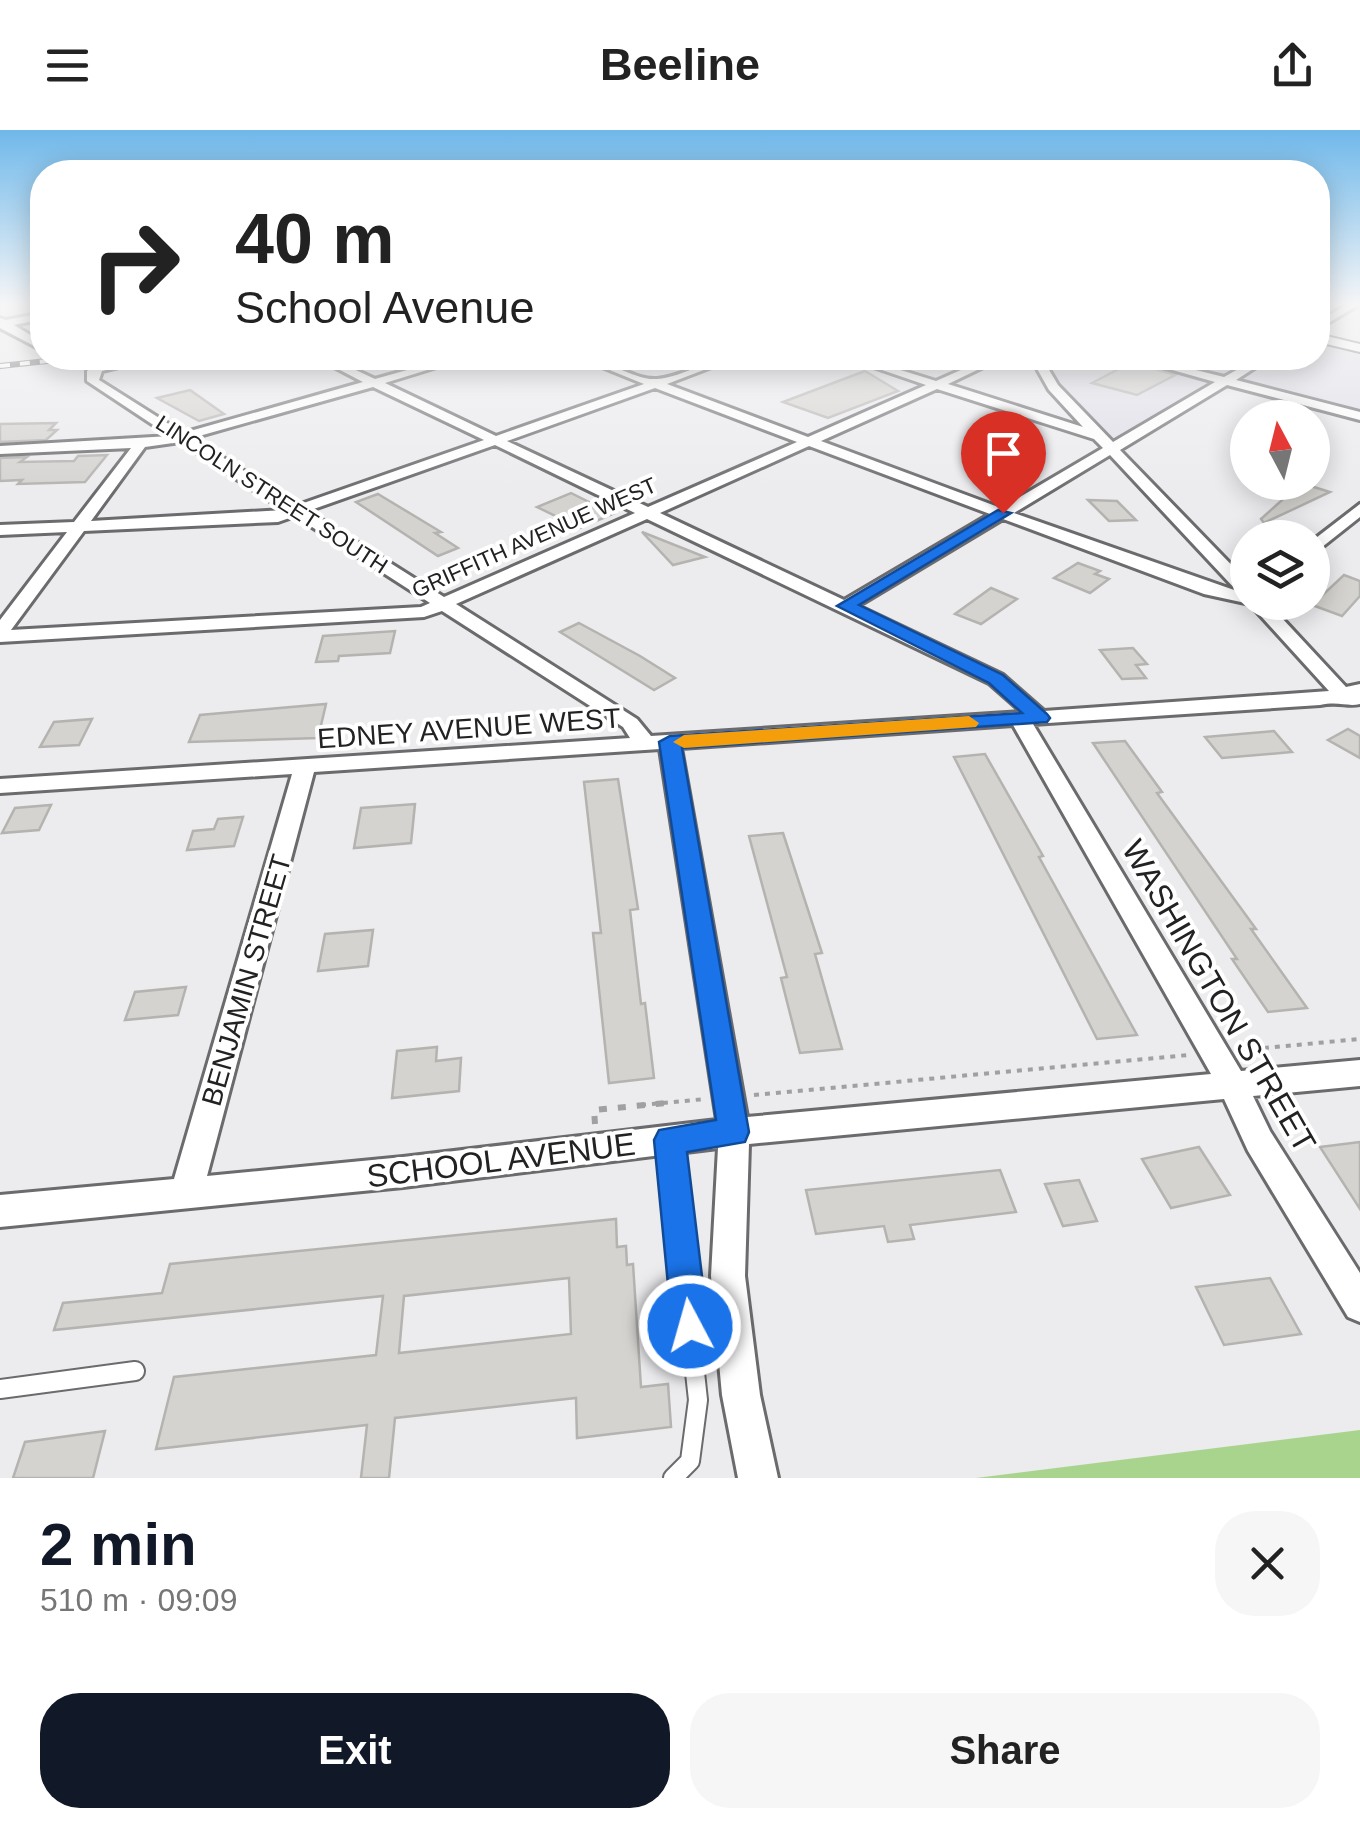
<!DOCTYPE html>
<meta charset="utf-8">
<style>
:root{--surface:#fff;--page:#f6f6f6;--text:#222;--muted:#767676;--accent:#111827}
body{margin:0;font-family:Helvetica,sans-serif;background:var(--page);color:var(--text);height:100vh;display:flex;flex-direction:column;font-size:38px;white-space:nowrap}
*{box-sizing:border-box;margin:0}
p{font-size:32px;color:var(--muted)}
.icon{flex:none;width:55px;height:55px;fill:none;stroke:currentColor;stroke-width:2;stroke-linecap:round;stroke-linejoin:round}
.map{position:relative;height:1348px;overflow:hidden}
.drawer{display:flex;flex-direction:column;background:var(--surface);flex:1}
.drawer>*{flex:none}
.top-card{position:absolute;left:30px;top:30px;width:1300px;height:210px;border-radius:40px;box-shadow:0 5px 25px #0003;background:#fff;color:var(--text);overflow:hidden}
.needle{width:65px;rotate:353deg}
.tools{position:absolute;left:1230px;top:270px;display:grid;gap:20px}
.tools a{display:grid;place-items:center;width:100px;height:100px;border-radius:50%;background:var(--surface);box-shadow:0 5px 25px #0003;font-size:50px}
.pin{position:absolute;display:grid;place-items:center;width:85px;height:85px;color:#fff;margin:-102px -42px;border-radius:50% 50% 50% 0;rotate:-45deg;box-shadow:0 0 10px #0007}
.pin .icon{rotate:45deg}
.me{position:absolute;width:110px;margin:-55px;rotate:354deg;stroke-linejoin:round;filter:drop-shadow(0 0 8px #0008)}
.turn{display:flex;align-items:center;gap:35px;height:210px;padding:0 40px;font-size:45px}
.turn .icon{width:130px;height:130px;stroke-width:2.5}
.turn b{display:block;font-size:70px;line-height:85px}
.round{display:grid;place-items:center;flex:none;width:105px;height:105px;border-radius:40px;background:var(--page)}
.summary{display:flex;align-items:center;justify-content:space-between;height:170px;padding:0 40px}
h1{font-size:60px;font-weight:700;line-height:75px;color:var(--accent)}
.action{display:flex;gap:20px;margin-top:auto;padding:20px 40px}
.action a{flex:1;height:115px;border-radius:40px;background:var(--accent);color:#fff;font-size:40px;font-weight:700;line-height:115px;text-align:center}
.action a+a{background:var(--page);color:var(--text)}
header{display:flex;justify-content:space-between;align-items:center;height:130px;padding:0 40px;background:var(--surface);font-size:45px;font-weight:700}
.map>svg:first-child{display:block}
.built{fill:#e0dee8}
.green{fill:#a9d48d}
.building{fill:#d5d3d0;stroke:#b5b3b0;stroke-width:2.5;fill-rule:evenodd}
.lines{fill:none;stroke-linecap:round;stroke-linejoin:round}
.service-casing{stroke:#6b6a6d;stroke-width:22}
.minor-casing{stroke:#6b6a6d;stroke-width:6}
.tertiary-casing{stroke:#6b6a6d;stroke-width:4}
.path-far1{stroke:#a09fa2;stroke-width:4;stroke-dasharray:5 6;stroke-linecap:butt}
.path{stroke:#a09fa2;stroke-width:6;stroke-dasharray:8 11;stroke-linecap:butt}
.service{stroke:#fff;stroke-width:18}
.minor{fill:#fff;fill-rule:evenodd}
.tertiary{fill:#fff;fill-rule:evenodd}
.rail-casing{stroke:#666568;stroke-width:6}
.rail{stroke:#fff;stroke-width:4;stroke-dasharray:10;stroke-linecap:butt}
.route{fill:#1a73e8;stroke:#114b97;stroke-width:2.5}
.slow{fill:#f59e0b}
.labels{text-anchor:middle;stroke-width:8;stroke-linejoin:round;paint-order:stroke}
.far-street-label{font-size:22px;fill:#222123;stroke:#fff}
.street-label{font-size:28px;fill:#222123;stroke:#fff}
.near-street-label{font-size:32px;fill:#222123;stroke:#fff}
</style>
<header><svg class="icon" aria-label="menu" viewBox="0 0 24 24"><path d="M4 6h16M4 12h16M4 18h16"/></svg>Beeline<svg class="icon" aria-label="share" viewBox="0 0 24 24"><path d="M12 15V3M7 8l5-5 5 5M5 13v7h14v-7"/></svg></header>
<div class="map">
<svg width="1360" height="1348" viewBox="0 0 1360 1348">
<rect width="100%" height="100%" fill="#ecebee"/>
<g class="built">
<polygon points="1318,210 1360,220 1360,283 1235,251 1274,228 1318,228"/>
<polygon points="1043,228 1127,228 1216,251 1111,312 1059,257"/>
<polygon points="1144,228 1229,228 1248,232 1222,248"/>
</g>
<polygon class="green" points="1360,1300 1360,1348 976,1348"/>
<g class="building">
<polygon points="1132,232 1175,245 1137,265 1092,253"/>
<polygon points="865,241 898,261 828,288 783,272"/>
<polygon points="190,260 224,284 199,291 157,268"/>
<polygon points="56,293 49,300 57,300 46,310 0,312 0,294"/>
<polygon points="107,325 85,352 18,354 22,350 0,351 0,328 27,327 20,332 74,331 78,326"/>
<polygon points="1301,353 1330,362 1264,393 1261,389"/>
<polygon points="571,363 613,384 580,398 537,377"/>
<polygon points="378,364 441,402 435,403 458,418 438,426 356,372"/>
<polygon points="1088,370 1117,371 1136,390 1109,391"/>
<polygon points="642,402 705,427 673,435"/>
<polygon points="1078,433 1100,441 1095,444 1109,449 1090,463 1054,448"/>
<polygon points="1344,445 1360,451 1360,466 1342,486 1312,475"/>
<polygon points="991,458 1017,469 981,494 955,484"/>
<polygon points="579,493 640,526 675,548 654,560 560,502"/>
<polygon points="395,501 390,523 339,526 338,531 316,532 323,506"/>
<polygon points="1133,518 1147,534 1136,535 1146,548 1122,549 1100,520"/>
<polygon points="326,574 318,608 189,612 200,585"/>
<polygon points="92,589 79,615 40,617 54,592"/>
<polygon points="1348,599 1360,606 1360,628 1328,610"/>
<polygon points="1274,601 1292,622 1222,628 1205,607"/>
<polygon points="1125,611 1162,662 1157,663 1256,799 1251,799 1307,878 1268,882 1232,829 1237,829 1093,613"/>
<polygon points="985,624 1043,726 1039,727 1137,905 1097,909 954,627"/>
<polygon points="618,649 638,779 630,780 641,874 645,873 654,948 609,953 593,803 601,803 584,652"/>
<polygon points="415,674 411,713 354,718 361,678"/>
<polygon points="51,675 39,700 2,703 15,678"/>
<polygon points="243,687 234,716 187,720 193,701 214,699 218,689"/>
<polygon points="783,703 822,823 815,824 842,919 800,923 781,848 787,847 749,706"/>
<polygon points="373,800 368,836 318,841 325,804"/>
<polygon points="186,857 178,885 125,890 135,862"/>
<polygon points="437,917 436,931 461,928 459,961 392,968 397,921"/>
<polygon points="1360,1012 1360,1079 1320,1017"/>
<polygon points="1199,1017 1230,1065 1171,1078 1142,1029"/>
<polygon points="1000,1040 1016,1082 910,1095 914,1109 888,1112 884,1096 816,1104 806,1060"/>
<polygon points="1079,1050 1097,1091 1063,1096 1045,1054"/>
<path d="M616 1089 617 1117 626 1116 627 1135 633 1134 641 1257 668 1254 671 1297 577 1308 576 1268 395 1288 389 1348H361L367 1295 156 1319 174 1247 376 1225 383 1166 54 1200 63 1173 162 1163 170 1134ZM569 1148 571 1204 399 1223 404 1166Z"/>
<polygon points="1270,1148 1301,1204 1224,1215 1196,1157"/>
<polygon points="105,1301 93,1348 13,1348 25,1312"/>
</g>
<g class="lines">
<g class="service-casing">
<g id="service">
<polyline points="670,1012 698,1270 690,1331 673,1348"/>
<polyline points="0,1259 135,1241"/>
</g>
</g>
<g class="minor-casing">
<g id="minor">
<polygon points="1348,174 1360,174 1318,199 1318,192"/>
<polygon points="42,183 42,189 14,195 42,212 42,220 0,198 0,188 6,190"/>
<path d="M134 228H156L102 241 99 250 183 303 363 252 317 228H330L375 249 450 228H466L385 253 496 306 644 254 580 228C606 228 635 251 657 249 684 247 707 228 735 228L667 254 808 307 926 255 847 228H862L936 251 988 228H1002L948 254 1083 297 1049 260 1031 228H1042L1058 255 1113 312 1215 252 1130 228H1147L1224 247 1258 228H1270L1236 250 1360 282V290L1227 255 1120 320 1248 452V472H1267L1346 557 1360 554V574C1347 577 1339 571 1320 575L1033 594 1241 941 1360 930V956L1253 966 1270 1001 1360 1143V1192L1348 1187 1248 1021 1224 969 749 1014 745 1146 760 1265 778 1348H738L722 1265 711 1146 718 1018 403 1057 0 1097V1065L174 1049 292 644 0 663V649L630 608 623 597 442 481 424 487 0 512V490L67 402 0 405V395L74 392 131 318 0 324V316L170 306 87 251V241L94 235ZM373 257 484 310 298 375 192 308ZM655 258 797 312 648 377 507 311ZM937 259 1094 309 1103 318 1001 378 821 311ZM180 312 284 380 91 391 145 317ZM495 315 635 383 444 467 308 381ZM809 316 990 384 844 470 660 383ZM1110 325 1237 461 1014 383ZM295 386 430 473 421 477 11 500 84 401 278 392ZM647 389 989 553 1022 582 651 606 637 589 456 474ZM1003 389 1204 464 1250 474 1329 561 1044 581 1003 545 858 476ZM1013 595 1211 944 747 987 681 618ZM660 619 717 990 403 1027 207 1046 314 642Z"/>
<polygon points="1360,374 1360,387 1312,425 1312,411"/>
</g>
</g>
<g class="tertiary-casing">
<polygon id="tertiary" points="1318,204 1360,214 1360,222 1318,212"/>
</g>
<g class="path-far1">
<polyline points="1242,920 1360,909"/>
<polyline points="754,965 1188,925"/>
<polyline points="641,975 705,969"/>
</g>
<polyline class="path" points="595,994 594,980 666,973"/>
<use href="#service" class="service"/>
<use href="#minor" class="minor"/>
<use href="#tertiary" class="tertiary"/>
<g class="rail-casing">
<polyline id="rail" points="0,236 75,228"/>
</g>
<use href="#rail" class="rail"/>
</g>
<linearGradient id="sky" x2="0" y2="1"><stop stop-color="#6fb8ea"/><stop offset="0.48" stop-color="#f6f6f7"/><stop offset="1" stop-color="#f6f6f7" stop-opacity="0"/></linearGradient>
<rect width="1360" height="363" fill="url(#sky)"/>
<polygon class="route" points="998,380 1011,383 859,475 1003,545 1047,584 1050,588 1047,592 682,618 749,1002 745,1012 687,1022 708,1196 702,1208 690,1213 677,1208 672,1196 654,1010 659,1000 716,990 659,612 670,606 1022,583 989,553 837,476"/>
<polygon class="slow" points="969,586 979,593 976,597 684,618 673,612 684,605"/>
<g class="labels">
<g class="far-street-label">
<text transform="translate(272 364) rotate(33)" y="8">LINCOLN STREET SOUTH</text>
<text transform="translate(534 407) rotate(-24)" y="8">GRIFFITH AVENUE WEST</text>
</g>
<g class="street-label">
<text transform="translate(469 598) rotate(-4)" y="10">EDNEY AVENUE WEST</text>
<text transform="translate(246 850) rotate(-74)" y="10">BENJAMIN STREET</text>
</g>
<g class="near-street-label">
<text transform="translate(1219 866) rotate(60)" y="11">WASHINGTON STREET</text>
<text transform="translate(501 1030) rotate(-7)" y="11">SCHOOL AVENUE</text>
</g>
</g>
</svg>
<div class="tools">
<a><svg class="needle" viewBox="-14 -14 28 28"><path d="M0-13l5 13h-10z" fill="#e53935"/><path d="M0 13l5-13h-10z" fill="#767676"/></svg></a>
<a><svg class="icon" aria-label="layers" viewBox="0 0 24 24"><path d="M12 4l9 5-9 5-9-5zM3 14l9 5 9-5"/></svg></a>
</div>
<div class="pin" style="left:1003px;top:383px;background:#d93025"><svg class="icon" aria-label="arrive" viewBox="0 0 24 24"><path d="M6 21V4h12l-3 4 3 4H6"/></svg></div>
<svg class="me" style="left:690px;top:1196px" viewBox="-20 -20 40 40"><circle r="17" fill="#1a73e8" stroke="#fff" stroke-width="3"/><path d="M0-11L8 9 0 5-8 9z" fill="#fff"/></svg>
<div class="top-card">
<div class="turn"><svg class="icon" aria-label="right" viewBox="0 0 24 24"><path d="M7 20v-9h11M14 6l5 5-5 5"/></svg><div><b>40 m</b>School Avenue</div></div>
</div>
</div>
<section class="drawer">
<div class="summary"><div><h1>2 min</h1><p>510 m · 09:09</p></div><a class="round"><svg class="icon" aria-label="close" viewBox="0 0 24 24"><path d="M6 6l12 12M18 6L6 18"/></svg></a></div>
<div class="action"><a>Exit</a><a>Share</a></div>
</section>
